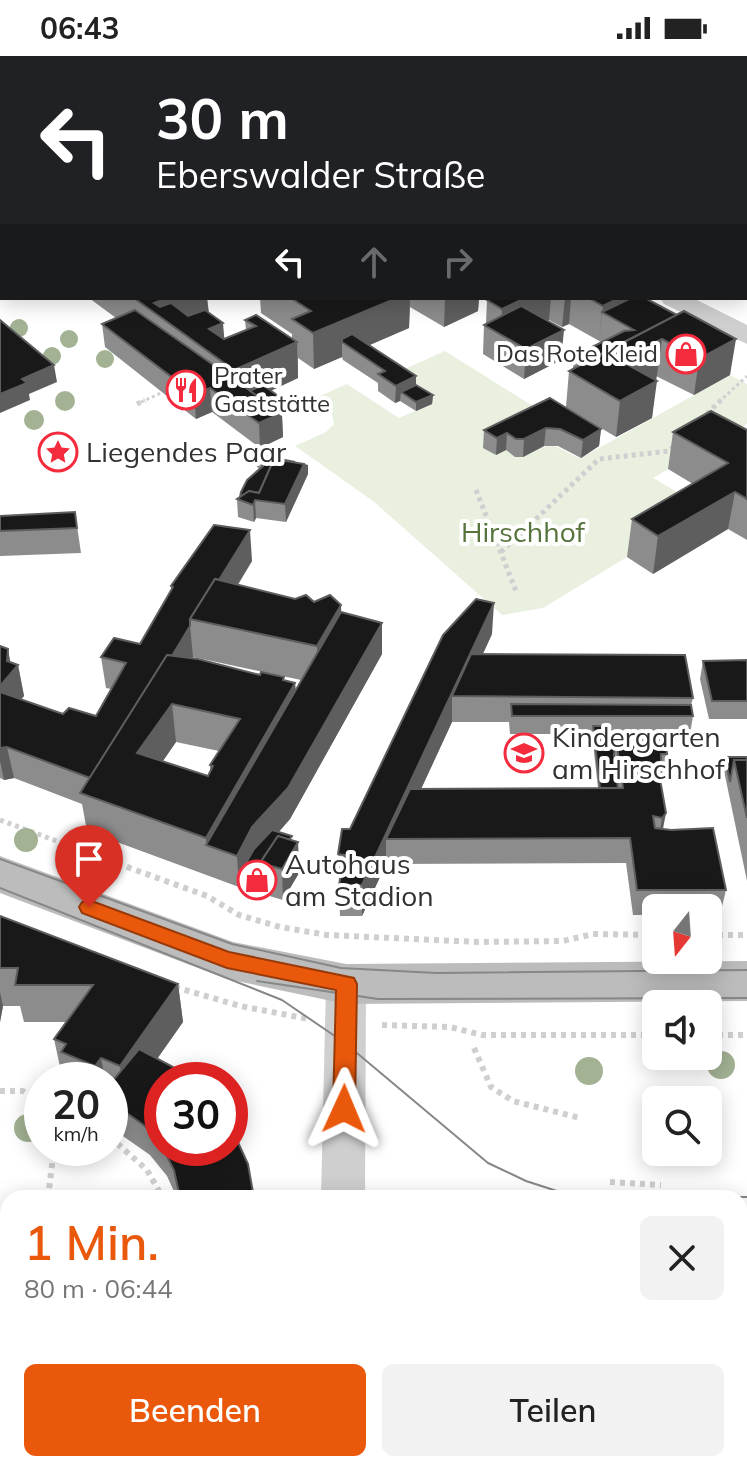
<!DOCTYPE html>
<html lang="de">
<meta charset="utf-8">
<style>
:root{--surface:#fff;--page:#f2f2f2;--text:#222;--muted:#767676;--accent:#ea580c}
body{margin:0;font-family:Mulish,sans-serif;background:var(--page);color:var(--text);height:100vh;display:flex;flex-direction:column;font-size:30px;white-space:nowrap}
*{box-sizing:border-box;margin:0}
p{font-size:26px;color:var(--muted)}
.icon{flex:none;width:44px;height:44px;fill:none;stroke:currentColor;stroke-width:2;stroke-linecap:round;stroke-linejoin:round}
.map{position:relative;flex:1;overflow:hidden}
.details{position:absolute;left:0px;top:1134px;width:748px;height:282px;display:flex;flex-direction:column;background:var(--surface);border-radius:24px 24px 0 0;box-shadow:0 4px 20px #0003}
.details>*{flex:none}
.banner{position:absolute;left:0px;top:0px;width:748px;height:244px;box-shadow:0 4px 20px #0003;background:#202124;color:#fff;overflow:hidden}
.needle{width:52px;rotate:197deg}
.controls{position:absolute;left:642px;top:838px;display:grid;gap:16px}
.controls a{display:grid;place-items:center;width:80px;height:80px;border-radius:12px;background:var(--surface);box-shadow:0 4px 20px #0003;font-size:40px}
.speed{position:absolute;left:24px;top:1006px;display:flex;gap:16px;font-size:40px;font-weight:700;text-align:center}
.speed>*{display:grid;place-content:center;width:104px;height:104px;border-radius:50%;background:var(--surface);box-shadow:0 4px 20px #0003;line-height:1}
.speed small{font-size:20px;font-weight:400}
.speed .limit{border:12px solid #d22;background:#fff;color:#111}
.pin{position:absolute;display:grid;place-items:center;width:68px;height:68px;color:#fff;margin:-82px -34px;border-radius:50% 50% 50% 0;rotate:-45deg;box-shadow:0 0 8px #0007}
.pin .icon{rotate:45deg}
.me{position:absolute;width:88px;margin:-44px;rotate:1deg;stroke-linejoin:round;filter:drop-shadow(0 0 6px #0008)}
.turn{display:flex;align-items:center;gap:28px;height:168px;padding:0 24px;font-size:36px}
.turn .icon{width:104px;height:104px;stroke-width:2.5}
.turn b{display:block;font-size:56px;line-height:68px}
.lanes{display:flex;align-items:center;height:76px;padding:0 24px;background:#0003;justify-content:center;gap:40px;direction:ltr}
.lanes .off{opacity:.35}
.round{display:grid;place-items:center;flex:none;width:84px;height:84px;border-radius:12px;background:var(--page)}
.head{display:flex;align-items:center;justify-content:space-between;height:136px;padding:0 24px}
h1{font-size:48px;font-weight:600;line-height:60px;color:var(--accent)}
.cta{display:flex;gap:16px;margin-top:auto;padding:16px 24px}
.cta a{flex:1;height:92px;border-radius:12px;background:var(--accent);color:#fff;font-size:32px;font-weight:600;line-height:92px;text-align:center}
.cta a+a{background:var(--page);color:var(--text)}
.status{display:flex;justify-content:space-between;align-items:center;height:56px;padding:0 40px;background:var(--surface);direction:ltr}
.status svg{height:22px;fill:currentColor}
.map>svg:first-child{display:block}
.green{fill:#e9f0e0}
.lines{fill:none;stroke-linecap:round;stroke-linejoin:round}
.path-far2{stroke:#cfcfcf;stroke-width:3;stroke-dasharray:3 3;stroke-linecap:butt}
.path-far1{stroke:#cfcfcf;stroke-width:5;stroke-dasharray:4 4;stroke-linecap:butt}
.path{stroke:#cfcfcf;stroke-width:6;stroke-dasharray:5 5;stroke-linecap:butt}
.minor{fill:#cfcfcf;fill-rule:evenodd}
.tertiary{stroke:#cfcfcf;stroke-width:44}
.secondary{fill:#bcbcbc;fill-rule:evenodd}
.tram{stroke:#878787;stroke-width:2}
.tree{fill:#a2b293}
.wall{fill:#8c8c8c;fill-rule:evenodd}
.shaded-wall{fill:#5e5e5e}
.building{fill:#191919;stroke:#5e5e5e;stroke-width:2;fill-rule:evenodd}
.route{fill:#ea580c;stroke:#983908;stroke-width:2}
.labels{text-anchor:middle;stroke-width:8;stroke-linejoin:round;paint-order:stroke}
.far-poi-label{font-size:24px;fill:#323232;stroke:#fff;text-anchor:end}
.poi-label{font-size:28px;fill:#323232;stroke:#fff;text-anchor:start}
.park-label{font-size:28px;fill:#56733b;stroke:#fff}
</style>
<div class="status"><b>06:43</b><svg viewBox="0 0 49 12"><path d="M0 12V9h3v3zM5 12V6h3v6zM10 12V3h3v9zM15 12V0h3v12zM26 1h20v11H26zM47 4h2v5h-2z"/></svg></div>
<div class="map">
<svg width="747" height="1415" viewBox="0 0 747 1415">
<rect width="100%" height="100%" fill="#fff"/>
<g class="green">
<path d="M445 295 549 360 496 399 506 394C524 407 531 390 550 390 562 390 569 400 581 402L730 319 747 328V368L653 422 706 453 543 552 502 559 373 445 295 390 326 376 334 368 330 350 318 341 347 328 399 362 431 348 389 320Z"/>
<polygon points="747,1194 747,1415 519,1415 522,1408 740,1408 740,1195"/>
</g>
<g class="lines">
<g class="path-far2">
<polyline points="141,346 161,337"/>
<polyline points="719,346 747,320"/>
</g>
<g class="path-far1">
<polyline points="137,348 145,344"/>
<polyline points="707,358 721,344"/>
<polyline points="476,434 516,535"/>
<polyline points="501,496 599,403 669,395 674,390"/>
<polyline points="0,764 113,806"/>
</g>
<g class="path">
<polyline points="108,804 207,840 239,859 280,871 327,879 478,886 563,885 593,878 656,879"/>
<polyline points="708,879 747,879"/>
<polyline points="175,931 240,950 309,963"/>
<polyline points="382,969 450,971 482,979 656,979"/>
<polyline points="708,979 747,979"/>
<polyline points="474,992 491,1031 513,1045 580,1062"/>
<polyline points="0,1035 23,1035 42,1046"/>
<polyline points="110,1081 147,1114 163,1142"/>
<polyline points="610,1126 661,1129"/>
<polyline points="48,1142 54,1092"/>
<polyline points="466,1415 470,1408"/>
</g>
<g class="minor">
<polygon points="195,0 219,0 221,2 197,2"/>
<polygon points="660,242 693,242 747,269 747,288 664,248"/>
<polygon points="346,912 360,917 366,928 365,1142 321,1142 326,928 332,917"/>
<rect x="0" y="1316" width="8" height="48"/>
</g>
<polyline class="tertiary" points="0,191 2,190"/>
<polygon class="secondary" points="0,800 233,886 346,908 747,905 747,945 346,948 227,923 0,837"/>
<g class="tram">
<polyline points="0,803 232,888 341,912 436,917 747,914"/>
<polyline points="0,832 282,944 345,987 488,1107 526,1125 560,1136 615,1141 747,1141"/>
<polyline points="257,925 378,943 747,942"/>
</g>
</g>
<g class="tree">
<circle cx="19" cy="272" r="9"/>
<circle cx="69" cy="283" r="9"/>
<circle cx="52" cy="300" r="9"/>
<circle cx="105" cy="303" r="9"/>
<circle cx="65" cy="345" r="10"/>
<circle cx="34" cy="364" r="10"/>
<circle cx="26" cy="784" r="12"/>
<circle cx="721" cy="1009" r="14"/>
<circle cx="589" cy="1015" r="14"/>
<circle cx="28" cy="1072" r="14"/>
</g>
<g class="wall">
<polygon points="0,0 195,0 199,2 2,2 2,44 0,44"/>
<polygon points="277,0 453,0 447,2 281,2"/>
<polygon points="498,0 747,0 747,28 746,28 746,2 493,2"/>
<polygon points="0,89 2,90 2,142 0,142"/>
<polygon points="746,105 747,106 747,236 746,235"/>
<polygon points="89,242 207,242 209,256 225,283 246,274 245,264 292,283 292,278 261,257 260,242 479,242 478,255 444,271 410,251 409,272 369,289 416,320 416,329 433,339 432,348 416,355 400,345 395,347 378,335 378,327 343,304 342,301 314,313 298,302 298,322 271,335 288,347 289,356 282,359 283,381 260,392 212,356 196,363 105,291 102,268 116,262"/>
<polygon points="492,242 645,242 730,319 694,339 656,320 652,362 616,381 566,351 569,315 573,312 574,300 601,286 569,268 562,271 549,264 548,265 561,304 524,323 483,298 484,269 486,267 487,244"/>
<polygon points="550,342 601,373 599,390 581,402 558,390 544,390 523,401 515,401 506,394 496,399 483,392 484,374"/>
<polygon points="747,374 747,484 728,473 653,518 627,501 632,463 693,428 668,413 673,376"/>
<polygon points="254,398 308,409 308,418 286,466 256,462 254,466 238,461 237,443 240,441 259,413 254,407"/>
<polygon points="75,456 81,497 0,500 0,460"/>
<path d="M252 505 238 529 295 543 341 549V556L382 567V598L290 763 279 776 292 785 298 786 299 817 283 844 239 831 87 775 82 748 14 722 4 724 0 722V590L8 593 10 606 18 609 24 640 21 643 63 658 96 660 111 633 106 632 101 601 140 588 171 535V530ZM193 601 301 624 296 634 295 627 193 602ZM176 686 219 695 210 709V715L208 720 163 705Z"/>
<path d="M492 578 483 598 693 642 691 649 693 660 690 678H653L654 684 667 698 663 724H660L663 773 726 834 720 859H708V852H656V859H633L626 807 386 808 362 860H340L338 798 350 773ZM452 666H509L510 678H592L598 732 421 733Z"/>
<polygon points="747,604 747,663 709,663 700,623 703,605"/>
<polygon points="725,701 747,701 747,825 723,710"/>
<polygon points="0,860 178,928 183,966 157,1003 162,1024 162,1092 230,1092 254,1142 177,1142 167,1120 150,1099 110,1071 110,1024 67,1024 67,1022 62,1020 54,983 67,966 24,966 20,950 3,950 0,966"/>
<rect x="0" y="1213" width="8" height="81"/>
</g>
<g class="shaded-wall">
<polygon points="0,0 14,0 14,2 2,2 2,12 0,12"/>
<polygon points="31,0 47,0 48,2 31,2"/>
<polygon points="366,0 453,0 447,2 361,2"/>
<polygon points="562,0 592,0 592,2 557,2"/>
<polygon points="741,0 747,0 746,28 746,2 736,2"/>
<polygon points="167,242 207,242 209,262 155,258 154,247"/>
<polygon points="390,242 410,242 409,272 356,295 342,283 342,301 314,313 313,277"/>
<polygon points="445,242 479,242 478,255 444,271"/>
<polygon points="525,242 551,242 549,264 510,284 501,279 502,253"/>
<polygon points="565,242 571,242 569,268 562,271"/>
<polygon points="619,242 638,242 602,256 599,285 603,250"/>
<polygon points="223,267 226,303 209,273"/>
<polygon points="564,274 561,304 524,323 526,293"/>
<polygon points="662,283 656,326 657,325 652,362 616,381 620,345 630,340 634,304 627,302 623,338 591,310"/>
<polygon points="736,283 730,319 694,339 699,303"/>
<polygon points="297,286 298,322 244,347 236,341 234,314"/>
<polygon points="54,309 57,326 29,338 30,344 0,357 0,338 22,323"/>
<polygon points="416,320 416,338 401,336 400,345 395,347 396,330"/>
<polygon points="210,332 212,356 196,363 194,338"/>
<polygon points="433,339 432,348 416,355 416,346"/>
<polygon points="288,347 289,356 282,359 283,381 260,392 259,367 262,360"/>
<polygon points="546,372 544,390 523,401 524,383"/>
<polygon points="601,373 599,390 581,402 583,384"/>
<polygon points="507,377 506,394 496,399 497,382"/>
<polygon points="304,408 308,409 308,418 286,466 285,448"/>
<polygon points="735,436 728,473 653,518 658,480"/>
<polygon points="255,444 256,462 254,466 253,449"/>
<polygon points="250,474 252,505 213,568 194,564"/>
<polygon points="494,547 492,578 463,640 452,640 452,666 398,783 386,783 386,808 362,860 362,829"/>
<polygon points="341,549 342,587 318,628 317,590"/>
<polygon points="382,567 382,598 290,763 238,821 239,831 237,800 252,771"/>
<polygon points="190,570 193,601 105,746 94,723"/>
<polygon points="8,593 12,616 18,609 24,640 2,666 0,656 0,630 7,605"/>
<polygon points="284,621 285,645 295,627 297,665 206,789 206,782"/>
<polygon points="172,648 176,686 142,735 137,697"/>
<polygon points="7,691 14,722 4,724 0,705 0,692"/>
<polygon points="666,757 661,783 658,787 662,762"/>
<polygon points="298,786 299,817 283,844 282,813"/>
<polygon points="178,928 183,966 126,1047 120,1010"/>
<polygon points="0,936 3,950 0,966"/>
<polygon points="101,1002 105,1024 98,1024 95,1010"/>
</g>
<g class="building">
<polygon points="58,0 122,1 195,0 199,2 57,2"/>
<polygon points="341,0 366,0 361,2 345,2"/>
<polygon points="498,0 562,0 557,2 493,2"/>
<polygon points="617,0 741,0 736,2 700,2 697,0 693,2 621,2"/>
<polygon points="0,90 2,90 2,109 0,108"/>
<polygon points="746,105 747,106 747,132 746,131"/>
<polygon points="746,166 747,167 747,198 746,197"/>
<polygon points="134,242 167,242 154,247 160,251 171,247 188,260 205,254 223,267 209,273 224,283 256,270 245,264 256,259 297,286 234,314"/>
<polygon points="291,242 397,242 313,277 292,263 311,255"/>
<polygon points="492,242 525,242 502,253 487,244"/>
<polygon points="589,242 619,242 603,250"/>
<polygon points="631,242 645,242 677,259 585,306 574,300 624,275 634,274 602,256"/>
<polygon points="521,250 564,274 526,293 484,269"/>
<polygon points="135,254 282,357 259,367 210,332 194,338 102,268"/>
<polygon points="684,255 736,283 699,303 662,283 656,286 660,290 634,304 627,302 621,305 657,325 620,345 569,315"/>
<polygon points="0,264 54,309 22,323 27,327 0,338"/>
<polygon points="352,278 416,320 396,330 378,318 385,315 342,286 342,283"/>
<polygon points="263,329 288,347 276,353 250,335"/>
<polygon points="416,329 433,339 416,346 401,336"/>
<polygon points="550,342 601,373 583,384 560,373 546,372 524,383 516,383 507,377 497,382 484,374"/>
<polygon points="711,355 747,374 747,443 735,436 658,480 632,463 728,407 673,376"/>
<polygon points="254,398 295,406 274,403 259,437 249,435 240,441 241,436 247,424 263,410"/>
<polygon points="274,403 304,408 285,448 255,444 253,449 237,443 249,435 259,437"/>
<polygon points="75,456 77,472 0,475 0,460"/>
<polygon points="214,469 250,474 219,524 215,523 190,563 190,570 172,600 167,599 90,722 7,691 0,692 0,636 63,658 69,652 96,660 126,607 101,601 114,582 140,588 173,531 171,530"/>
<polygon points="215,523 295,543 306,539 314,546 330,539 341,549 317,590 190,563"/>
<polygon points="476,543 494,547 362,829 339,829 345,799 338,798 342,773 350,773 443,579"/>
<polygon points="341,556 382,567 288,732 252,771 237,800 206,789"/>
<polygon points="0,590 8,593 7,605 18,609 0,630"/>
<polygon points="471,598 685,599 693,642 452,640"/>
<path d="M167 599 198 603 260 619 261 616 284 621 283 624 295 627 206 782 80 737ZM172 648 240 663 210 709 213 710 208 720 137 697Z"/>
<polygon points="747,604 747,645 712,645 703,605"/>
<polygon points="511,648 691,649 693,660 512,660"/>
<polygon points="593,670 610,670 611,676 653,677 654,684 616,683 614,699 618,732 600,732"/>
<polygon points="616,683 659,684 660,690 666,690 667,698 661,698 661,706 657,706 666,757 662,762 653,760 655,772 671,774 713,772 726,834 637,834 630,782 386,783 410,733 623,732"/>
<polygon points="725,701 747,701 747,704 734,704 730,726"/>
<polygon points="734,704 747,704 747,762"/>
<polygon points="272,774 292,780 289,784 278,780 260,807 262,828 238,821 254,793"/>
<polygon points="278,780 298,786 282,813 260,807"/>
<polygon points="0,860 178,928 120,1010 101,1002 95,1010 61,996 66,988 54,983 93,929 15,929 18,912 0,912"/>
<polygon points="139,993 175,1012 189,1024 162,1024 162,1090 145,1070 110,1045 110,1028"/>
<polygon points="230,1069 248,1108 254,1142 180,1142 174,1114 163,1092 230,1092"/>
<rect x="0" y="1213" width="8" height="54"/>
</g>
<polygon class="route" points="89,844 229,896 354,922 357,928 355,1053 352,1060 344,1063 336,1060 333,1053 336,934 227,912 82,857 79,851 82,846"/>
<defs>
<g id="shop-ring" transform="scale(2)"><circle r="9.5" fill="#fff" stroke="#f32b3d" stroke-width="1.5"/><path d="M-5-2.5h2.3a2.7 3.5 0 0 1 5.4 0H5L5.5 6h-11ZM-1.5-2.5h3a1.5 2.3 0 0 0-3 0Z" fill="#f32b3d"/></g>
<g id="restaurant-ring" transform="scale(2)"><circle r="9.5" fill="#fff" stroke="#f32b3d" stroke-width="1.5"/><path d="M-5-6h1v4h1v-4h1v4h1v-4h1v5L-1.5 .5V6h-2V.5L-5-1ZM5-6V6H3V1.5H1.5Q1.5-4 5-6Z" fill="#f32b3d"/></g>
<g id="sight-ring" transform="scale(2)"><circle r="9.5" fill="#fff" stroke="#f32b3d" stroke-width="1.5"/><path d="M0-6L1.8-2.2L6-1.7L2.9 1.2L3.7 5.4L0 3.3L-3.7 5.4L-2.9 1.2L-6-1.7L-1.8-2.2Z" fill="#f32b3d"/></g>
<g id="school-ring" transform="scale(2)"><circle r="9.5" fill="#fff" stroke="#f32b3d" stroke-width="1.5"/><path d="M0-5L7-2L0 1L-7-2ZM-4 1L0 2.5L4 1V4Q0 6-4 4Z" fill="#f32b3d"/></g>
</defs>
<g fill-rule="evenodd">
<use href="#shop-ring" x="686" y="298"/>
<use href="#restaurant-ring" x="186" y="334"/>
<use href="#sight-ring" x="58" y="396"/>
<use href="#school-ring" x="524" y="697"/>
<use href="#shop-ring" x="257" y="824"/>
</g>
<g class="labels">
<g class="far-poi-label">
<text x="658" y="306">Das Rote Kleid</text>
<text x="214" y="328" text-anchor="start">Prater<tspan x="214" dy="28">Gaststätte</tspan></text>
</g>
<g class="poi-label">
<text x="86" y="406">Liegendes Paar</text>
<text x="552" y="691">Kindergarten<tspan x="552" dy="32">am Hirschhof</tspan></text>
<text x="285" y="818">Autohaus<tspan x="285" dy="32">am Stadion</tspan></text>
</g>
<g class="park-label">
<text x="523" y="486">Hirschhof</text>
</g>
</g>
</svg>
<div class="controls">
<a><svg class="needle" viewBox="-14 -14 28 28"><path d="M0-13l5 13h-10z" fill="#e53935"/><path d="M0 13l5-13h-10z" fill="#767676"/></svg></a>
<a><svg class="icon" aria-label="sound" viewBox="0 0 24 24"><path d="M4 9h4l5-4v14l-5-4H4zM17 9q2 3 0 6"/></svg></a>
<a><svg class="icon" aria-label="search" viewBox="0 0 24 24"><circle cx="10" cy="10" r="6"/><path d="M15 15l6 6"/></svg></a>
</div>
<div class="speed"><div>20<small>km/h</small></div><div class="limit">30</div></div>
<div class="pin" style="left:89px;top:851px;background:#d93025"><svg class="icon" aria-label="arrive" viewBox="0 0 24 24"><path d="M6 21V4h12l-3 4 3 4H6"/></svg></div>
<svg class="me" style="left:344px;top:1053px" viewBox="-20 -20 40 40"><path d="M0-17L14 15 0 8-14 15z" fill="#ea580c" stroke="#fff" stroke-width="4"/></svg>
<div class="banner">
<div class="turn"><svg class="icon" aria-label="left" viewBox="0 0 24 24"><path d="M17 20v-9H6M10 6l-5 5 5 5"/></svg><div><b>30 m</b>Eberswalder Straße</div></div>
<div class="lanes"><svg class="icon" aria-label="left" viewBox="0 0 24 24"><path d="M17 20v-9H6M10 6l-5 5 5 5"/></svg><svg class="icon off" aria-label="ahead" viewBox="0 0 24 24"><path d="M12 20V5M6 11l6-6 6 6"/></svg><svg class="icon off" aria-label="right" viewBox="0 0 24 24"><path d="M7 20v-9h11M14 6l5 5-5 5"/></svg></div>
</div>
<section class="details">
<div class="head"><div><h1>1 Min.</h1><p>80 m · 06:44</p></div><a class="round"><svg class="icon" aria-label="close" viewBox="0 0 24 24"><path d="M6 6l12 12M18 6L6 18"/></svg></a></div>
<div class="cta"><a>Beenden</a><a>Teilen</a></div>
</section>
</div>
